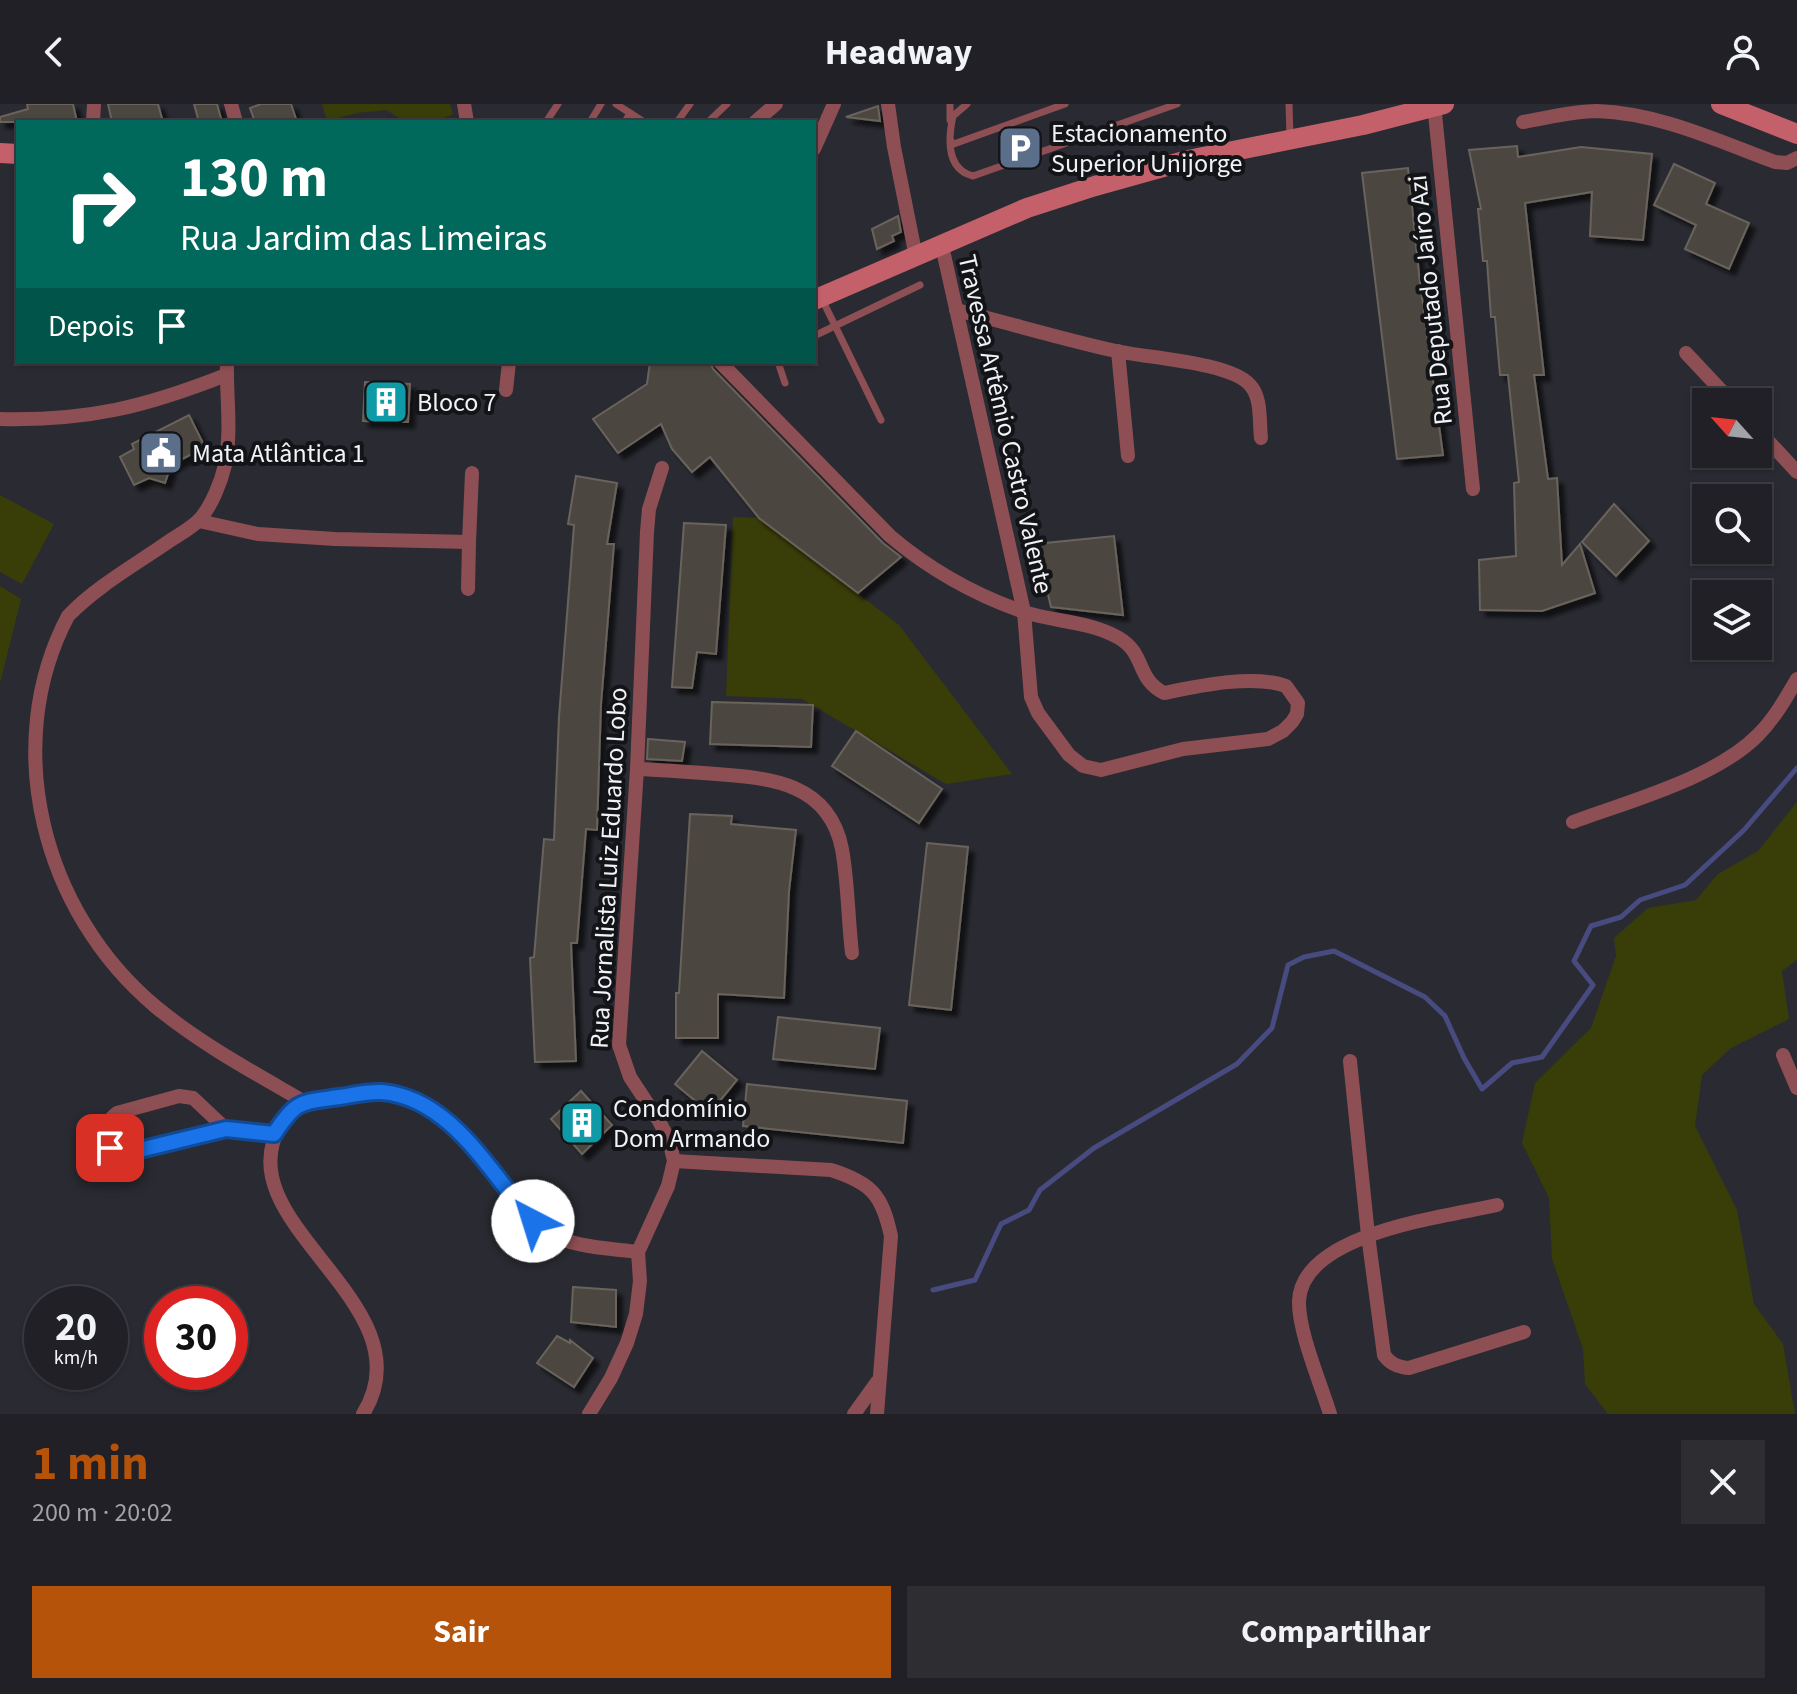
<!DOCTYPE html>
<html lang="pt">
<meta charset="utf-8">
<style>
:root{--surface:#202026;--page:#2d2d32;--text:#f1f3f6;--muted:#a2a3a7;--line:#3d3e43;--accent:#b45309}
body{margin:0;font-family:"Source Sans 3",sans-serif;background:var(--page);color:var(--text);height:100vh;display:flex;flex-direction:column;font-size:30px;white-space:nowrap}
*{box-sizing:border-box;margin:0}
p{font-size:26px;color:var(--muted)}
.icon{flex:none;width:44px;height:44px;fill:none;stroke:currentColor;stroke-width:2;stroke-linecap:round;stroke-linejoin:round}
.map{position:relative;height:1310px;overflow:hidden}
.sheet{display:flex;flex-direction:column;background:var(--surface);flex:1}
.sheet>*{flex:none}
.top-card{position:absolute;left:16px;top:16px;width:800px;height:244px;border-radius:0px;box-shadow:0 2px 6px #0004,0 0 0 2px var(--line);background:#00695c;color:#fff;overflow:hidden}
.needle{width:52px;rotate:297deg}
.fabs{position:absolute;left:1692px;top:284px;display:grid;gap:16px}
.fabs a{display:grid;place-items:center;width:80px;height:80px;border-radius:0px;background:var(--surface);box-shadow:0 2px 6px #0004,0 0 0 2px var(--line);font-size:40px}
.speed{position:absolute;left:24px;top:1182px;display:flex;gap:16px;font-size:40px;font-weight:700;text-align:center}
.speed>*{display:grid;place-content:center;width:104px;height:104px;border-radius:50%;background:var(--surface);box-shadow:0 2px 6px #0004,0 0 0 2px var(--line);line-height:1}
.speed small{font-size:20px;font-weight:400}
.speed .limit{border:12px solid #d22;background:#fff;color:#111}
.pin{position:absolute;display:grid;place-items:center;width:68px;height:68px;color:#fff;margin:-34px;border-radius:16px;box-shadow:0 4px 12px #0006}
.me{position:absolute;width:88px;margin:-44px;rotate:320deg;stroke-linejoin:round;filter:drop-shadow(0 0 6px #0008)}
.turn{display:flex;align-items:center;gap:28px;height:168px;padding:0 32px;font-size:36px}
.turn .icon{width:104px;height:104px;stroke-width:2.5}
.turn b{display:block;font-size:56px;line-height:68px}
.then{display:flex;align-items:center;height:76px;padding:0 32px;background:#0003;gap:16px;font-size:30px}
.round{display:grid;place-items:center;flex:none;width:84px;height:84px;border-radius:0px;background:var(--page)}
.head{display:flex;align-items:center;justify-content:space-between;height:136px;padding:0 32px}
h1{font-size:48px;font-weight:700;line-height:60px;color:var(--accent)}
.primary-button{display:flex;gap:16px;margin-top:auto;padding:16px 32px}
.primary-button a{flex:1;height:92px;border-radius:0px;background:var(--accent);color:#fff;font-size:32px;font-weight:700;line-height:92px;text-align:center}
.primary-button a+a{background:var(--page);color:var(--text)}
header{display:flex;justify-content:space-between;align-items:center;height:104px;padding:0 32px;background:var(--surface);font-size:36px;font-weight:700}
.map>svg:first-child{display:block}
.green{fill:#393d08}
.lines{fill:none;stroke-linecap:round;stroke-linejoin:round}
.stream{stroke:#484b80;stroke-width:5}
.building{fill:#4c4740;stroke:#69635c;stroke-width:2;filter:url(#shadow)}
.service{stroke:#8e4f54;stroke-width:7}
.minor{stroke:#8e4f54;stroke-width:14}
.secondary{stroke:#c4606a;stroke-width:20}
.route-casing{stroke:#114b97;stroke-width:20}
.route{stroke:#1a73e8;stroke-width:14}
.labels{text-anchor:middle;stroke-width:8;stroke-linejoin:round;paint-order:stroke}
.poi-label{font-size:26px;fill:#f0f2f6;stroke:#131417;text-anchor:start}
.street-label{font-size:26px;fill:#f0f2f6;stroke:#131417}
</style>
<header><svg class="icon" aria-label="back" viewBox="0 0 24 24"><path d="M15 5l-7 7 7 7"/></svg>Headway<svg class="icon" aria-label="person" viewBox="0 0 24 24"><circle cx="12" cy="8" r="4"/><path d="M4 21q1-7 8-7t8 7"/></svg></header>
<div class="map">
<svg width="1797" height="1310" viewBox="0 0 1797 1310">
<defs>
<filter id="shadow"><feDropShadow dx="6" dy="6" stdDeviation="2" flood-color="#0009"/></filter>
</defs>
<rect width="100%" height="100%" fill="#2a2b32"/>
<g class="green">
<path d="M322 0H450L453 10C429 22 409 23 387 6L357 9 327 17Z"/>
<polygon points="0,391 54,420 22,480 0,468"/>
<polygon points="733,413 759,414 899,521 1012,670 946,680 802,595 726,592"/>
<polygon points="0,482 21,495 0,579"/>
<polygon points="1797,698 1797,856 1782,867 1789,915 1731,944 1702,971 1695,1022 1737,1106 1754,1200 1783,1240 1795,1310 1608,1310 1585,1280 1583,1245 1552,1155 1549,1094 1522,1039 1535,979 1591,924 1616,852 1614,834 1648,804 1696,796 1718,770 1758,747"/>
</g>
<g class="lines">
<polyline class="stream" points="933,1186 975,1176 1001,1120 1029,1106 1040,1086 1094,1044 1237,960 1272,924 1288,861 1304,853 1334,847 1425,893 1445,912 1464,954 1482,985 1512,959 1542,953 1593,881 1574,857 1591,822 1621,813 1640,796 1685,781 1744,726 1797,664"/>
</g>
<g class="building">
<polygon points="27,0 73,0 77,18 0,18 0,13 28,5"/>
<polygon points="108,0 158,0 163,18 112,18"/>
<polygon points="194,0 217,0 222,18 199,18"/>
<polygon points="261,0 291,0 297,18 255,18 250,4"/>
<polygon points="878,2 880,17 846,13"/>
<polygon points="1517,42 1518,53 1581,43 1652,50 1643,136 1590,132 1592,88 1525,99 1544,271 1534,271 1548,375 1557,374 1562,461 1580,440 1595,489 1542,507 1480,506 1479,456 1516,452 1514,379 1519,378 1508,271 1500,271 1495,213 1491,213 1487,157 1483,157 1478,105 1481,105 1469,46"/>
<polygon points="1674,60 1715,79 1706,100 1749,119 1729,165 1685,145 1696,121 1654,101"/>
<polygon points="1408,64 1420,179 1443,351 1397,355 1362,69"/>
<polygon points="898,112 901,128 892,132 894,137 877,145 872,125"/>
<polygon points="650,258 710,258 713,265 883,439 901,453 858,489 759,414 710,353 692,368 672,345 661,320 618,349 593,315 647,280"/>
<polygon points="365,278 410,280 408,318 363,317"/>
<polygon points="189,311 205,343 171,361 165,379 149,374 134,381 120,353 134,345 132,340"/>
<polygon points="576,372 617,379 607,440 614,440 601,600 597,726 586,725 577,839 571,839 576,957 535,958 530,854 534,853 544,735 554,736 559,613 574,421 568,420"/>
<polygon points="1614,400 1649,437 1616,472 1582,438"/>
<polygon points="684,419 726,421 716,550 697,548 692,584 672,583"/>
<polygon points="1114,432 1123,511 1051,503 1036,440"/>
<polygon points="712,598 813,601 811,643 710,640"/>
<polygon points="856,627 942,685 919,719 832,662"/>
<polygon points="648,635 685,638 682,657 647,655"/>
<polygon points="690,710 732,712 731,720 796,726 789,787 784,894 718,890 718,934 676,934 676,889 679,889"/>
<polygon points="927,739 968,743 951,906 909,901"/>
<polygon points="778,913 880,924 875,965 773,955"/>
<polygon points="702,947 737,976 710,1009 675,980"/>
<polygon points="747,980 907,997 903,1039 743,1022"/>
<polygon points="581,987 612,1021 582,1050 551,1015"/>
<polygon points="573,1183 616,1186 616,1223 571,1218"/>
<polygon points="557,1232 570,1239 570,1236 593,1254 574,1283 537,1259"/>
</g>
<g class="lines">
<g class="service">
<polyline points="616,0 630,9"/>
<polyline points="950,0 950,16"/>
<path d="M967 0 953 12C948 35 946 65 973 72L1177 0"/>
<polyline points="1289,0 1290,33"/>
<polyline points="546,18 558,0"/>
<polyline points="590,18 601,0"/>
<polyline points="625,18 630,9 644,18"/>
<polyline points="677,18 690,0"/>
<polyline points="708,18 727,0"/>
<polyline points="951,37 951,41 1065,0"/>
<polyline points="822,195 881,316"/>
<polyline points="814,232 920,181"/>
<polyline points="778,258 785,279"/>
</g>
<g class="minor">
<polyline points="231,0 236,18"/>
<polyline points="464,0 467,18"/>
<polyline points="888,0 894,43 916,153"/>
<polyline points="1434,0 1473,385"/>
<polyline points="93,18 94,0"/>
<polyline points="755,18 776,0"/>
<path d="M1523 18C1547 14 1573 7 1597 7 1659 9 1718 37 1775 58L1787 59 1797 54"/>
<polyline points="814,45 834,0"/>
<path d="M956 206C1009 219 1062 235 1116 247 1147 254 1230 258 1250 281 1262 294 1259 317 1261 334"/>
<polyline points="1118,247 1128,352"/>
<polyline points="1686,249 1732,298"/>
<path d="M227 258C226 292 232 326 225 361 221 378 212 401 200 415 191 425 176 432 165 440 133 462 96 483 68 512 0 641 42 808 156 903 201 940 253 968 303 997"/>
<path d="M720 258 890 432C929 465 975 491 1024 508 1055 518 1089 517 1119 534 1146 550 1136 575 1164 589 1198 582 1253 570 1286 582L1298 599 1297 610 1292 618 1283 627 1268 635 1183 645 1101 666 1083 662 1069 651 1038 609 1031 593 1024 508 942 142"/>
<polyline points="506,286 509,258"/>
<path d="M0 315C88 317 145 303 226 271"/>
<polyline points="1758,326 1797,368"/>
<polyline points="199,417 258,430 335,435 469,438 472,369"/>
<polyline points="468,485 469,438"/>
<path d="M637 665C663 666 690 668 716 670 771 674 829 679 842 745 848 778 848 815 852 849"/>
<path d="M1573 718C1629 697 1716 674 1758 631 1774 615 1786 594 1797 575"/>
<polyline points="1783,951 1797,984"/>
<path d="M1350 957 1368 1131 1384 1251C1390 1260 1398 1263 1409 1264L1524 1228"/>
<path d="M226 1025 193 994 179 992 117 1009C104 1019 103 1030 110 1044L123 1050 226 1025 274 1030"/>
<path d="M674 1057 831 1066C872 1079 882 1091 891 1132L877 1310"/>
<path d="M363 1310C432 1199 219 1118 282 1019 297 994 314 997 339 993 353 991 368 987 382 988 436 993 472 1043 503 1082 516 1098 527 1115 544 1126 571 1144 607 1144 638 1148"/>
<polyline points="589,1310 611,1274 627,1239 636,1210 640,1177 638,1148 668,1082 674,1057 669,1036 659,1017 630,973 619,941 637,665 647,428 649,405 662,364"/>
<polyline points="854,1310 877,1278"/>
<path d="M1330 1310C1321 1280 1298 1227 1299 1197 1302 1129 1444 1113 1497 1101"/>
</g>
<g class="secondary">
<polyline points="1721,0 1797,30"/>
<polyline points="0,49 18,50"/>
<polyline points="814,196 1027,104 1095,82 1188,56 1363,21 1444,0"/>
</g>
</g>
<g class="lines">
<g class="route-casing">
<path id="route" d="M110 1044 123 1050 226 1025 274 1030C297 995 300 999 339 993 353 991 368 987 382 988 452 994 491 1071 533 1117"/>
</g>
<use href="#route" class="route"/>
</g>
<defs>
<g id="parking-square" transform="scale(2.3)"><rect x="-9" y="-9" width="18" height="18" rx="4" fill="#5c6f8a" stroke="#131417"/><path d="M-3.5-5.5H1a3.5 3.5 0 0 1 0 7H-1V5.5H-3.5ZM-1-3.4V-.6H.8a1.4 1.4 0 0 0 0-2.8Z" fill="#fff"/></g>
<g id="building-square" transform="scale(2.3)"><rect x="-9" y="-9" width="18" height="18" rx="4" fill="#0f9aa8" stroke="#131417"/><path d="M-4-6H4V6H1V3H-1V6H-4ZM-2.5-4.3h1.7v1.8h-1.7ZM.8-4.3h1.7v1.8H.8ZM-2.5-1h1.7V.8h-1.7ZM.8-1h1.7V.8H.8Z" fill="#fff"/></g>
<g id="civic-square" transform="scale(2.3)"><rect x="-9" y="-9" width="18" height="18" rx="4" fill="#5c6f8a" stroke="#131417"/><path d="M-.6-6.5H3V-4.5H.6V-3L4-1V1h2V6H-6V1h2V-1L-.6-3ZM-1.2 2.5V6h2.4V2.5Z" fill="#fff"/></g>
</defs>
<g fill-rule="evenodd">
<use href="#parking-square" x="1020" y="44"/>
<use href="#building-square" x="386" y="298"/>
<use href="#civic-square" x="161" y="349"/>
<use href="#building-square" x="582" y="1019"/>
</g>
<g class="labels">
<g class="poi-label">
<text x="1051" y="38">Estacionamento<tspan x="1051" dy="30">Superior Unijorge</tspan></text>
<text x="417" y="307">Bloco 7</text>
<text x="192" y="358">Mata Atlântica 1</text>
<text x="613" y="1013">Condomínio<tspan x="613" dy="30">Dom Armando</tspan></text>
</g>
<g class="street-label">
<text transform="translate(1430 196) rotate(-96)" y="9">Rua Deputado Jaíro Azi</text>
<text transform="translate(1006 320) rotate(77)" y="9">Travessa Artêmio Castro Valente</text>
<text transform="translate(608 764) rotate(-87)" y="9">Rua Jornalista Luiz Eduardo Lobo</text>
</g>
</g>
</svg>
<div class="fabs">
<a><svg class="needle" viewBox="-14 -14 28 28"><path d="M0-13l5 13h-10z" fill="#e53935"/><path d="M0 13l5-13h-10z" fill="#a2a3a7"/></svg></a>
<a><svg class="icon" aria-label="search" viewBox="0 0 24 24"><circle cx="10" cy="10" r="6"/><path d="M15 15l6 6"/></svg></a>
<a><svg class="icon" aria-label="layers" viewBox="0 0 24 24"><path d="M12 4l9 5-9 5-9-5zM3 14l9 5 9-5"/></svg></a>
</div>
<div class="speed"><div>20<small>km/h</small></div><div class="limit">30</div></div>
<div class="pin" style="left:110px;top:1044px;background:#d93025"><svg class="icon" aria-label="arrive" viewBox="0 0 24 24"><path d="M6 21V4h12l-3 4 3 4H6"/></svg></div>
<svg class="me" style="left:533px;top:1117px" viewBox="-20 -20 40 40"><circle r="19" fill="#fff"/><path d="M0-13L10 11 0 6-10 11z" fill="#1a73e8"/></svg>
<div class="top-card">
<div class="turn"><svg class="icon" aria-label="right" viewBox="0 0 24 24"><path d="M7 20v-9h11M14 6l5 5-5 5"/></svg><div><b>130 m</b>Rua Jardim das Limeiras</div></div>
<div class="then">Depois<svg class="icon" aria-label="arrive" viewBox="0 0 24 24"><path d="M6 21V4h12l-3 4 3 4H6"/></svg></div>
</div>
</div>
<section class="sheet">
<div class="head"><div><h1>1 min</h1><p>200 m · 20:02</p></div><a class="round"><svg class="icon" aria-label="close" viewBox="0 0 24 24"><path d="M6 6l12 12M18 6L6 18"/></svg></a></div>
<div class="primary-button"><a>Sair</a><a>Compartilhar</a></div>
</section>
